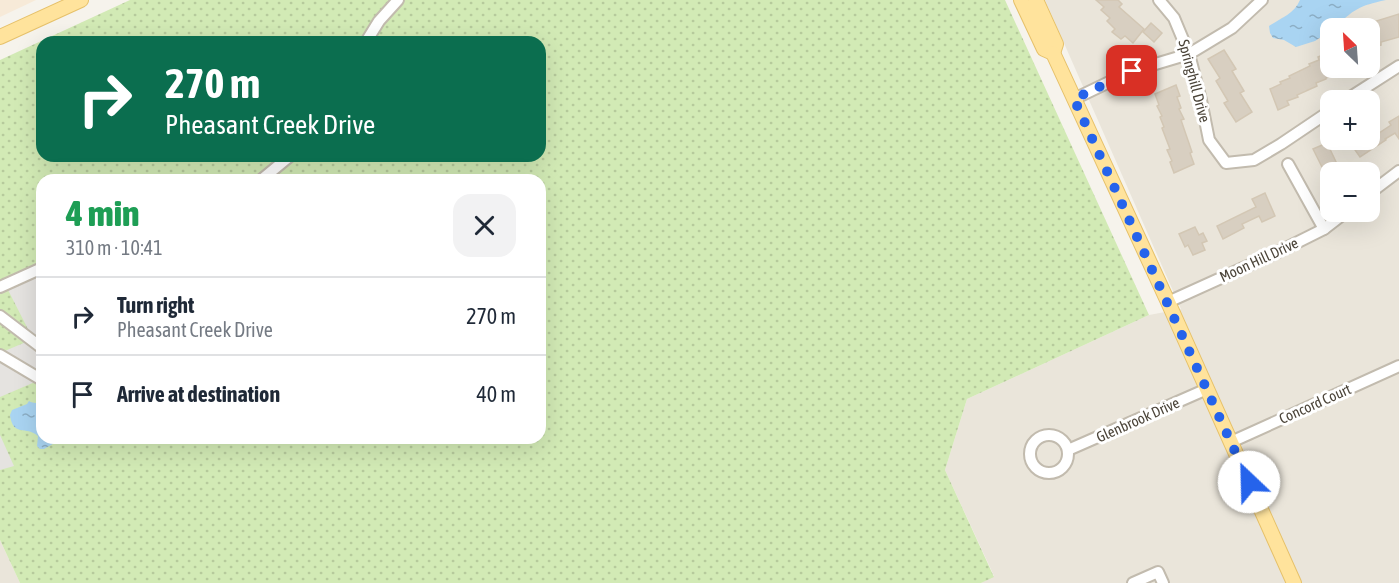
<!DOCTYPE html>
<meta charset="utf-8">
<style>
:root{--surface:#fff;--page:#f2f2f3;--text:#1f2937;--muted:#747a83;--line:#e0e1e3}
body{margin:0;font-family:"Asap Condensed",sans-serif;background:var(--page);color:var(--text);height:100vh;display:flex;flex-direction:column;font-size:22px;white-space:nowrap}
*{box-sizing:border-box;margin:0}
p{font-size:20px;color:var(--muted)}
.icon{flex:none;width:33px;height:33px;fill:none;stroke:currentColor;stroke-width:2;stroke-linecap:round;stroke-linejoin:round}
.map{position:relative;flex:1;overflow:hidden}
.details{position:absolute;left:36px;top:174px;width:510px;height:270px;display:flex;flex-direction:column;background:var(--surface);border-radius:18px;box-shadow:0 6px 24px #0002}
.details>*{flex:none}
.banner{position:absolute;left:36px;top:36px;width:510px;height:126px;border-radius:18px;box-shadow:0 6px 24px #0002;background:#0b6e4f;color:#fff;overflow:hidden}
.needle{width:39px;rotate:335deg}
.tools{position:absolute;left:1320px;top:18px;display:grid;gap:12px}
.tools a{display:grid;place-items:center;width:60px;height:60px;border-radius:12px;background:var(--surface);box-shadow:0 6px 24px #0002;font-size:30px}
.pin{position:absolute;display:grid;place-items:center;width:51px;height:51px;color:#fff;margin:-26px;border-radius:12px;box-shadow:0 3px 9px #0006}
.me{position:absolute;width:66px;margin:-33px;rotate:336deg;stroke-linejoin:round;filter:drop-shadow(0 0 4px #0008)}
.turn{display:flex;align-items:center;gap:21px;height:126px;padding:0 30px;font-size:27px}
.turn .icon{width:78px;height:78px;stroke-width:2.5}
.turn b{display:block;font-size:42px;line-height:51px}
.round{display:grid;place-items:center;flex:none;width:63px;height:63px;border-radius:18px;background:var(--page)}
.summary{display:flex;align-items:center;justify-content:space-between;height:102px;padding:0 30px}
h1{font-size:36px;font-weight:800;line-height:45px;color:#1e9e55}
ul{padding:0;list-style:none}
li{display:flex;align-items:center;gap:18px;height:78px;padding:0 30px;border-top:2px solid var(--line)}
li div{flex:1}
li b{display:block;font-size:22px}
li em{font-style:normal}
.map>svg:first-child{display:block}
.residential{fill:#eae5da;fill-rule:evenodd}
.commercial{fill:#f7ead8}
.grass{fill:url(#grass-dots);fill-rule:evenodd}
.parking{fill:#e5e3e0}
.water{fill:url(#water-ripples)}
.building{fill:#d8cfc1;stroke:#d3c7b4;stroke-width:1.5}
.lines{fill:none;stroke-linecap:round;stroke-linejoin:round}
.minor-casing{stroke:#c2bbae;stroke-width:14}
.major-casing{stroke:#e6c16a;stroke-width:16}
.minor{stroke:#fff;stroke-width:10}
.major{stroke:#ffe39c;stroke-width:14}
.route{stroke:#2563eb;stroke-width:10;stroke-dasharray:0 18}
.labels{text-anchor:middle;stroke-width:6;stroke-linejoin:round;paint-order:stroke}
.street-label{font-size:15px;fill:#4b4439;stroke:#fff}
</style>
<div class="map">
<svg width="1399" height="583" viewBox="0 0 1399 583">
<defs>
<pattern id="grass-dots" width="8" height="8" patternUnits="userSpaceOnUse" patternTransform="scale(1.5)"><rect width="8" height="8" fill="#d2eab5"/><path d="M2 2h.1M6 6h.1" fill="none" stroke="#b6ca9c" stroke-width="1.8" stroke-linecap="round"/></pattern>
<pattern id="water-ripples" width="26" height="14" patternUnits="userSpaceOnUse" patternTransform="scale(1.5)"><rect width="26" height="14" fill="#a9d4f2"/><path d="M2 4q2-2 4 0t4 0M15 11q2-2 4 0t4 0" fill="none" stroke="#8caec5"/></pattern>
</defs>
<rect width="100%" height="100%" fill="#f6f3ec"/>
<g class="residential">
<path d="M1045 0H1399V583H981L994 576 945 470 967 399 1149 315 1181 309ZM1330 28H1370V68H1330ZM1330 100H1370V140H1330ZM1330 172H1370V212H1330Z"/>
<polygon points="0,540 20,583 0,583"/>
</g>
<polygon class="commercial" points="0,0 36,0 0,17"/>
<path class="grass" d="M130 0H1005L1149 315 967 399 945 470 994 577 981 583H20L0 540V60ZM42 42H540V156H42ZM42 180H540V438H42Z"/>
<g class="parking">
<polygon points="42,272 42,379 0,397 0,353 33,339 6,286"/>
<polygon points="0,435 14,466 0,470"/>
</g>
<g class="water">
<path d="M1300 0H1386C1358 6 1355 9 1334 28H1330V31L1315 41 1296 47 1284 40 1273 38 1270 33 1269 26C1281 18 1294 14 1300 0Z"/>
<path d="M29 401C34 404 38 402 42 404V438L68 439 58 441 44 449H40L37 446 38 436C26 425 13 438 10 415L12 410 27 404Z"/>
</g>
<g class="building">
<polygon points="1096,0 1118,0 1122,4 1119,7 1144,29 1133,43 1125,36 1121,39 1112,32 1115,29 1107,21 1110,18 1101,10 1104,7"/>
<polygon points="1399,14 1399,37 1381,42 1381,45 1370,47 1370,23"/>
<polygon points="1151,23 1162,33 1154,42 1143,32"/>
<polygon points="1224,50 1236,69 1232,71 1244,91 1240,93 1252,112 1236,122 1224,103 1228,101 1216,81 1220,78 1208,59"/>
<polygon points="1330,52 1330,68 1350,68 1326,78 1326,79 1316,83 1317,86 1297,95 1298,97 1287,101 1289,105 1278,110 1270,89 1281,84 1280,82 1290,78 1289,76 1310,66 1309,64 1319,60 1318,57"/>
<polygon points="1176,85 1180,96 1177,97 1181,108 1179,109 1184,119 1181,120 1192,152 1190,153 1194,164 1174,173 1170,162 1172,161 1167,150 1170,149 1162,128 1164,127 1160,117 1162,116 1157,106 1159,105 1155,94"/>
<polygon points="1399,116 1399,139 1395,133 1385,139 1386,140 1360,157 1348,140 1370,140 1370,136 1371,135 1373,137 1391,125 1389,122"/>
<polygon points="1327,143 1337,164 1324,171 1313,149"/>
<polygon points="1265,193 1275,216 1262,222 1259,216 1242,224 1244,228 1223,239 1217,226 1256,207 1252,199"/>
<polygon points="1195,227 1199,235 1203,233 1207,241 1202,243 1205,250 1193,255 1188,245 1185,247 1179,234"/>
</g>
<g class="lines">
<g class="minor-casing">
<g id="minor">
<polyline points="1159,0 1174,18 1189,54 1201,100 1209,140 1226,163 1254,160 1281,144 1330,111"/>
<polyline points="366,42 379,21 398,0"/>
<polyline points="1074,99 1132,71 1189,54 1232,28 1262,0"/>
<polyline points="1346,100 1399,66"/>
<polyline points="1288,164 1324,229"/>
<polyline points="261,180 290,156"/>
<polyline points="1370,193 1399,171"/>
<polyline points="0,287 42,268"/>
<polyline points="1168,302 1274,254 1324,229 1346,212"/>
<polyline points="0,316 42,348"/>
<polyline points="0,355 42,380"/>
<circle cx="1049" cy="454" r="19"/>
<polyline points="1231,442 1399,366"/>
<polyline points="1068,450 1207,389"/>
<polyline points="1133,583 1158,572 1163,583"/>
</g>
</g>
<g class="major-casing">
<g id="major">
<polyline points="1021,0 1044,49 1053,53 1056,44 1036,0"/>
<polyline points="0,37 81,0"/>
<polyline points="1053,53 1168,302 1294,583"/>
</g>
</g>
<use href="#minor" class="minor"/>
<use href="#major" class="major"/>
</g>
<g class="lines">
<polyline class="route" points="1132,71 1074,99 1249,482"/>
</g>
<g class="labels">
<g class="street-label">
<text transform="translate(1194 81) rotate(75)" y="5">Springhill Drive</text>
<text transform="translate(1259 260) rotate(-25)" y="5">Moon Hill Drive</text>
<text transform="translate(1315 404) rotate(-24)" y="5">Concord Court</text>
<text transform="translate(1138 420) rotate(-24)" y="5">Glenbrook Drive</text>
</g>
</g>
</svg>
<div class="tools">
<a><svg class="needle" viewBox="-14 -14 28 28"><path d="M0-13l5 13h-10z" fill="#e53935"/><path d="M0 13l5-13h-10z" fill="#747a83"/></svg></a>
<a>+</a>
<a>−</a>
</div>
<div class="pin" style="left:1132px;top:71px;background:#d93025"><svg class="icon" aria-label="arrive" viewBox="0 0 24 24"><path d="M6 21V4h12l-3 4 3 4H6"/></svg></div>
<svg class="me" style="left:1249px;top:482px" viewBox="-20 -20 40 40"><circle r="19" fill="#fff"/><path d="M0-13L10 11 0 6-10 11z" fill="#2563eb"/></svg>
<div class="banner">
<div class="turn"><svg class="icon" aria-label="right" viewBox="0 0 24 24"><path d="M7 20v-9h11M14 6l5 5-5 5"/></svg><div><b>270 m</b>Pheasant Creek Drive</div></div>
</div>
<section class="details">
<div class="summary"><div><h1>4 min</h1><p>310 m · 10:41</p></div><a class="round"><svg class="icon" aria-label="close" viewBox="0 0 24 24"><path d="M6 6l12 12M18 6L6 18"/></svg></a></div>
<ul>
<li><svg class="icon" aria-label="right" viewBox="0 0 24 24"><path d="M7 20v-9h11M14 6l5 5-5 5"/></svg><div><b>Turn right</b><p>Pheasant Creek Drive</p></div><em>270 m</em></li>
<li><svg class="icon" aria-label="arrive" viewBox="0 0 24 24"><path d="M6 21V4h12l-3 4 3 4H6"/></svg><div><b>Arrive at destination</b></div><em>40 m</em></li>
</ul>
</section>
</div>
